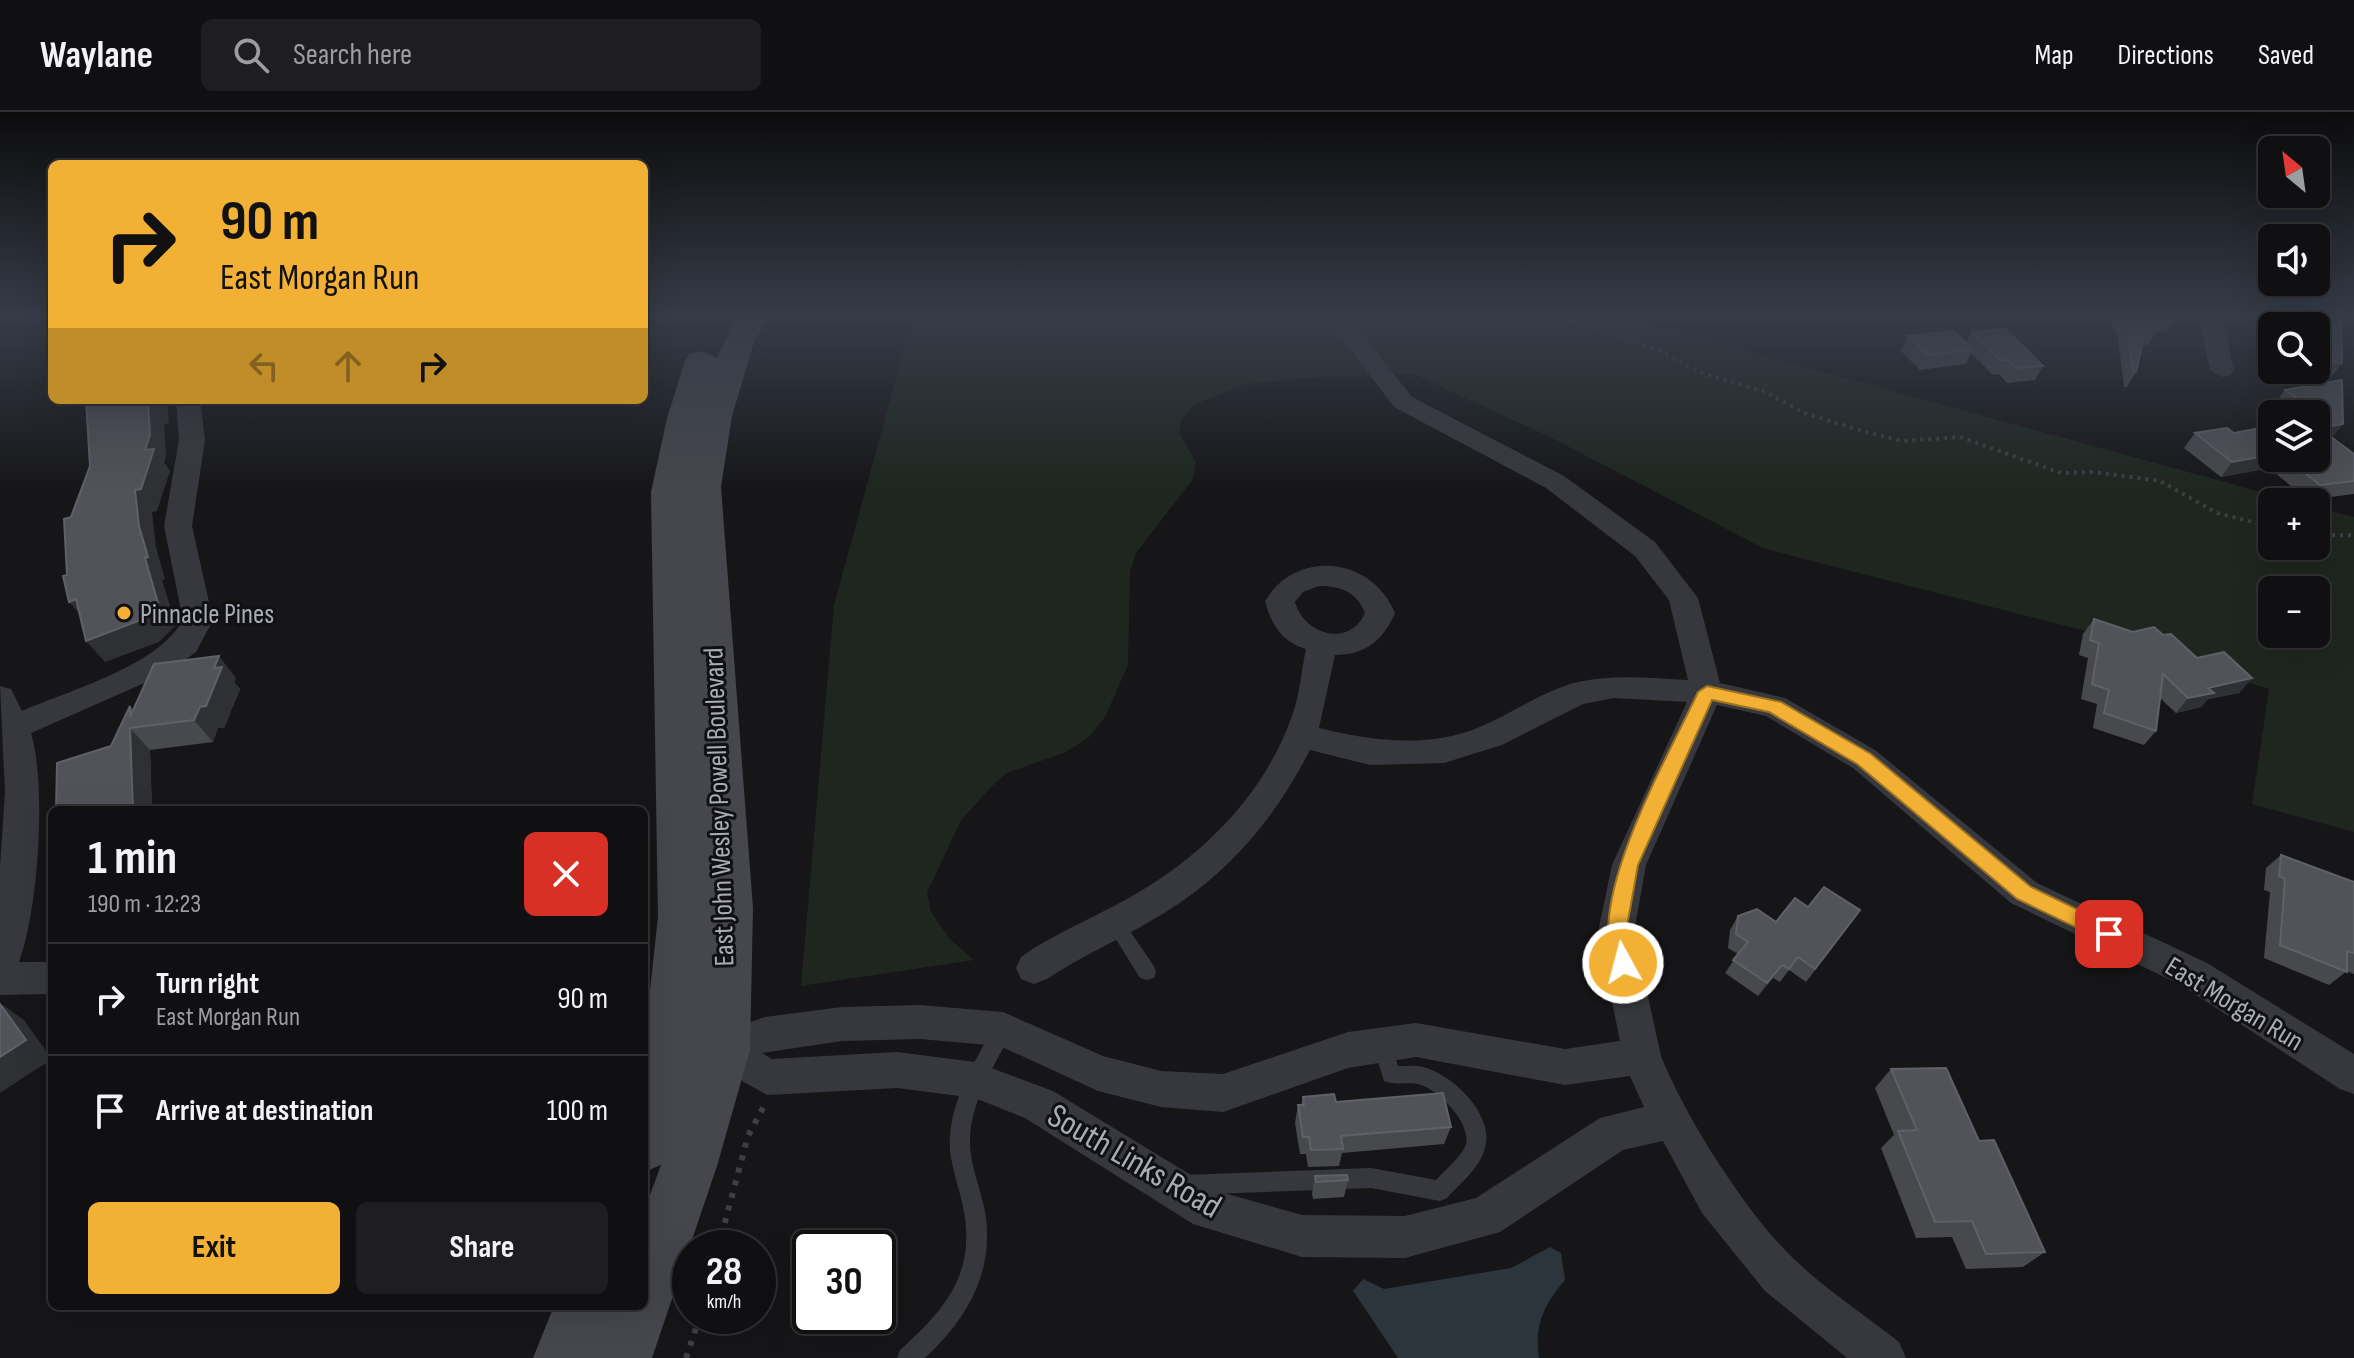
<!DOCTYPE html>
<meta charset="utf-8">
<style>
:root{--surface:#101012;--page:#1e1e20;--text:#f1f3f6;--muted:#9c9d9f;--line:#303032;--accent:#f2b134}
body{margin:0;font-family:"Sofia Sans Condensed",sans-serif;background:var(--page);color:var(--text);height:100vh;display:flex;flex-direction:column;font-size:30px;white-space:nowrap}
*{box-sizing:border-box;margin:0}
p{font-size:26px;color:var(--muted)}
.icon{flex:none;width:44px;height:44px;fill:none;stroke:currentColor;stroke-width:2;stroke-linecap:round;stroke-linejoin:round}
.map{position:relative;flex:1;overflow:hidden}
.details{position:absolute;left:48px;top:694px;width:600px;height:504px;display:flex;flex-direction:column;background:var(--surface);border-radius:12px;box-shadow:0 8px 32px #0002,0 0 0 2px var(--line)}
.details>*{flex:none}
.banner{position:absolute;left:48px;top:48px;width:600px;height:244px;border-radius:12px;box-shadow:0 8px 32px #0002,0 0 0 2px var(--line);background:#f2b134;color:#111;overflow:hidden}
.needle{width:52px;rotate:331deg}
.tools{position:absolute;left:2258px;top:24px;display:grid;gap:16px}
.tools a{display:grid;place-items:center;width:72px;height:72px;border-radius:12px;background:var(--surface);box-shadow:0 8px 32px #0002,0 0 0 2px var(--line);font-size:40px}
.speed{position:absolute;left:672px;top:1118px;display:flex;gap:16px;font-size:40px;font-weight:700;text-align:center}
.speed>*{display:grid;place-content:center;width:104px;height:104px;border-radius:50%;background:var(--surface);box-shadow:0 8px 32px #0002,0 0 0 2px var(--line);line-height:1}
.speed small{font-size:20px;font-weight:400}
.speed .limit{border:4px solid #111;border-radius:12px;background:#fff;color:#111}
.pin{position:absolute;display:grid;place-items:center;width:68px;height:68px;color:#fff;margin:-34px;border-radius:16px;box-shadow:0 4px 12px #0006}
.me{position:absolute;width:88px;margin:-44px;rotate:353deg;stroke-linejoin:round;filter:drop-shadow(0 0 6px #0008)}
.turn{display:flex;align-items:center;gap:28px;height:168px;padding:0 40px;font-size:36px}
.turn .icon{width:104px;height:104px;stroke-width:2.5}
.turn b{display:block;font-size:56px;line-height:68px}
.lanes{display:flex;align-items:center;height:76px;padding:0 40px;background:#0003;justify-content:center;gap:40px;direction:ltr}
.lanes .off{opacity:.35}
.round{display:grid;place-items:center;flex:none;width:84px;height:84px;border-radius:12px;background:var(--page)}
.overview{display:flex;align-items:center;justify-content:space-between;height:136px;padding:0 40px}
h1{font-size:48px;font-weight:700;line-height:60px}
.action{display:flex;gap:16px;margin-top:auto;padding:16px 40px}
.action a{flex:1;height:92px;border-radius:12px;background:var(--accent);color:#111;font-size:32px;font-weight:700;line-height:92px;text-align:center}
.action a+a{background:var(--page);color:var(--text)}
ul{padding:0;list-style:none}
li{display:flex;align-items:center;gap:24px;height:112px;padding:0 40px;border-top:2px solid var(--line)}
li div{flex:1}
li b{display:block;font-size:30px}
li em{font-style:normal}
header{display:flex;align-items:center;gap:48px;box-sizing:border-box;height:112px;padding:0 40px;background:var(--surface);border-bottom:2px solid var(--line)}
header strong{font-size:38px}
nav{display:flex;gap:44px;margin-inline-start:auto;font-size:28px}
.search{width:560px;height:72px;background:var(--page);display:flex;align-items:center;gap:20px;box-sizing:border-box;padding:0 28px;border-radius:12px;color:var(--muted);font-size:30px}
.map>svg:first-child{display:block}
.green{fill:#1e261f;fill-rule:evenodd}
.water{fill:#2c353c}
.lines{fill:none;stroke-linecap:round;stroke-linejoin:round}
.path-far1{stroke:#3d3f44;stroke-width:4;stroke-dasharray:3 5;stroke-linecap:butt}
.path{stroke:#3d3f44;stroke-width:6;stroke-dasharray:5 8;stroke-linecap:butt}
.lane{fill:#37383d;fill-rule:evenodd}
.street{fill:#37383d;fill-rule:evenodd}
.secondary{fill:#45474d;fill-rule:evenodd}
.wall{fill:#47494d;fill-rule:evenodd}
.shaded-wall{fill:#2f3033}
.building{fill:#525359;stroke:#5f6168;stroke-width:2}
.route{fill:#f2b134;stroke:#9d7322;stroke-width:2}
.poi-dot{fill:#f2b134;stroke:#111113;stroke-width:3}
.labels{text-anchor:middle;stroke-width:6;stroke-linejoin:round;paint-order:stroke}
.poi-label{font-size:28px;fill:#a8adb8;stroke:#111113;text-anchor:start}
.street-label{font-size:28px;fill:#a8adb8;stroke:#111113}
.near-street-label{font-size:34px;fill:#a8adb8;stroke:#111113}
</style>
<header>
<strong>Waylane</strong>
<div class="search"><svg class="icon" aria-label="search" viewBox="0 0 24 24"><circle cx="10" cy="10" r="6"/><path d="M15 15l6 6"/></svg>Search here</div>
<nav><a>Map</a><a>Directions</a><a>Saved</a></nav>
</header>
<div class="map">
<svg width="2354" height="1246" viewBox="0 0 2354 1246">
<rect width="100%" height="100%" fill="#161618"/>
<path class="green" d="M913 204H1618L2298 390H2272V434H2316V395L2354 405V720L2252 692 2269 577 2086 519 1765 437 1550 325 1413 262 1305 266 1242 273 1192 294 1182 307 1179 321 1196 350 1193 367 1136 441 1130 459 1128 553 1105 605 1089 625 1066 640 1007 661 995 671 961 708 927 781 931 800 949 826 974 848 801 874 834 493ZM2272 478H2316V522H2272Z"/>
<path class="water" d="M1550 1135 1561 1141 1565 1168C1544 1193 1534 1213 1539 1246H1398L1353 1179 1363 1167 1384 1177 1511 1156Z"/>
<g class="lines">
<g class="path-far1">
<polyline points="1560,204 1659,238 1698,260 1766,280 1804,301 1866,320 1902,329 1960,325 2061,361 2094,360 2160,369 2217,401 2272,415"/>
<polyline points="2316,423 2354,423"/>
</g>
<g class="path">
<polyline points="718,1136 748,1024 765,992"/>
<polyline points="686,1246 700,1204"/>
</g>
<g class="lane">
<polygon points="1115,803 1121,806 1154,854 1156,860 1154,866 1147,868 1140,866 1109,816 1106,811 1109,806"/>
<path d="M1003 908 1010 911 1013 917C996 952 972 985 970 1026 969 1051 980 1074 985 1099 995 1159 968 1206 925 1246H897L900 1238C948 1195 978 1158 962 1090 957 1068 948 1046 950 1024 953 983 977 946 996 911Z"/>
<path d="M1383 924 1390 927 1398 954C1407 954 1415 953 1423 955 1451 962 1491 999 1486 1031 1483 1054 1461 1070 1447 1086L1440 1089 1371 1076 1184 1083 1177 1080 1174 1073 1177 1066 1184 1063 1371 1056 1436 1068C1445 1058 1459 1047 1465 1035 1474 1014 1440 979 1421 973 1409 969 1396 974 1384 969L1373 933 1376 927Z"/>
</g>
<g class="street">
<path d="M1325 204H1348L1412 285 1564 364 1655 430 1698 486 1720 571 1785 586 1875 638 2037 771 2207 851 2354 942V982L2340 977 2181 873 2011 791 1853 656 1766 604 1717 593 1646 753 1634 820 1661 944C1685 1005 1749 1106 1797 1150 1828 1179 1865 1203 1899 1230L1906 1246H1847L1765 1179 1702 1101 1663 1029 1623 1038 1500 1120 1405 1146 1302 1145 1193 1112 1025 1006 975 986 897 976 767 983 719 956 644 971V935L723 920 765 905 842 895 920 893 1003 900 1103 944 1161 959 1223 962 1348 920 1416 911 1565 937 1620 929 1598 820 1612 753 1687 590 1614 586 1583 592 1502 633 1444 651 1370 653 1310 638C1273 710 1225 766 1154 807 1119 828 1081 844 1047 867L1034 872 1021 867 1016 856 1021 845 1034 836C1064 818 1096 804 1127 787 1200 747 1264 684 1292 604 1300 583 1301 559 1306 537 1282 530 1271 512 1265 489 1297 436 1372 445 1395 501 1383 528 1366 543 1335 543L1319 616C1372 629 1430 637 1482 614 1514 600 1545 578 1578 570 1615 562 1651 566 1688 568L1669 488 1635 444 1546 376 1394 295ZM1319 474C1341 474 1357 480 1365 501 1350 536 1304 523 1295 490L1303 480ZM920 927 1000 934 1098 979 1161 995 1223 1000 1348 956 1416 945 1565 973 1630 964 1644 995 1600 1006 1476 1086 1405 1104 1302 1103 1217 1079 1053 979 975 950 897 940 772 947 762 941 842 929Z"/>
<polygon points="2198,204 2221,204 2234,258 2231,263 2222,265 2210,258"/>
<path d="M176 288H200L205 328 192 414 213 508 196 540 167 561 31 621C47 674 38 799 19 850H52V882L0 883V755L5 680 0 574 11 577 22 599C70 578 158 554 183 508L164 414 179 328Z"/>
</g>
<polygon class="secondary" points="737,204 769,204 754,230 732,304 721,375 753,796 750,938 717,1054 652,1246 533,1246 554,1194 644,1194 644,1099 661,1053 644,1060 644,933 658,805 651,380 667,306 685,249 690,242 702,239 717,246"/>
</g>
<g class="wall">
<polygon points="2108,204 2175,204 2176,206 2166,221 2157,219 2147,234 2142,232 2136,260 2127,275 2124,275 2118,225"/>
<polygon points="2273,204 2341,204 2342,251 2331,265 2301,258 2316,258 2316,214 2272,214 2272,244 2270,243 2272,205"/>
<polygon points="1972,220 2043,254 2035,268 2007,271 1999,262 1993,263 1971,241 1966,252 1920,258 1901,239 1908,224 1966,231"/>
<path d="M2285 278 2343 312 2332 325 2354 342V382L2308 388 2269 356 2221 365 2184 336 2195 321H2234L2271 314 2265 310 2276 296 2278 295 2274 292ZM2272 302H2316V346H2272Z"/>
<polygon points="2094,507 2133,520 2163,523 2197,546 2252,566 2239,581 2208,587 2201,595 2176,601 2160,586 2156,619 2144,633 2093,616 2097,592 2081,587 2088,546 2079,543 2083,522"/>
<polygon points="236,566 234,570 240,577 224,616 218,616 213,630 150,638 152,698 56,698 111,634 130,594 133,598"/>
<polygon points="2281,743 2354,769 2354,862 2347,859 2329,873 2264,846 2270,780 2264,778 2266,756"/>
<polygon points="1808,795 1851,811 1806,870 1789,858 1780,870 1773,866 1758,884 1725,861 1738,842 1728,836 1730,818 1738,804 1776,810"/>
<polygon points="1891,957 1979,1029 2045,1140 2023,1155 1966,1157 1952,1125 1916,1126 1881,1036 1894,1023 1875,976"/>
<polygon points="1303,985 1336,990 1451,1015 1444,1032 1342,1041 1339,1054 1308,1055 1306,1042 1300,1042 1295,1011 1298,993 1301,993"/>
<polygon points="1315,1064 1348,1068 1344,1085 1313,1087 1312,1081"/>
</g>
<g class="shaded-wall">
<polygon points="154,288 167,288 169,311 164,312 166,345 164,350 170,359 157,399 152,400 156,435 165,467 162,468 176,513 159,530 105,550 86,529 145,446 139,414 135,378 145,338 148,290"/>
<polygon points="2343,312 2331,326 2319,316"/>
<polygon points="2272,343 2272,346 2277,346 2269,356 2221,365 2232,350"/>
<polygon points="76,487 88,511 69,490"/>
<polygon points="219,544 236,566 234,570 240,577 224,616 218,616 213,630 194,608"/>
<polygon points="2252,566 2239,581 2208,587 2201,595 2176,601 2188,586 2208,576"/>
<polygon points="130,616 150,638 152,698 133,698"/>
<polygon points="1782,853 1773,866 1758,884 1767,871"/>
<polygon points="0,891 24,908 52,947 0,981"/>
</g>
<g class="building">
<polygon points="2124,204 2155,204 2157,219 2146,217 2136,260 2133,260 2127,211"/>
<polygon points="2282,204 2341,204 2342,251 2316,245 2316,214 2281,214"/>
<polygon points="2005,217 2043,254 2015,256 2007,248 2000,248 1972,220"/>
<polygon points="1953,219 1973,238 1927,243 1908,224"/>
<polygon points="2342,268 2343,312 2319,316 2354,342 2354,369 2320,373 2286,346 2316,346 2316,302 2285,302 2276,296 2304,291 2285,278"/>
<polygon points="86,288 154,288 154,289 148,290 150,323 145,338 154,337 141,377 135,378 139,414 148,445 145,446 158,491 141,508 86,529 76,487 69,490 63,464 67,463 64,407 71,405 90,354"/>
<polygon points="2272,314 2272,343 2232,350 2195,321 2227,316 2234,321"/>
<polygon points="2094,507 2133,520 2154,515 2163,523 2171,522 2197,546 2224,540 2252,566 2208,576 2214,581 2188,586 2163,562 2156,619 2104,601 2109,578 2092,572 2099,531 2090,528"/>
<polygon points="219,544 214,556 222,555 206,594 200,595 194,608 130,616 133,698 56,698 57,651 111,634 130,594 130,605 154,552"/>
<polygon points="2281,743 2354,770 2354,841 2347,839 2347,860 2280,833 2285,767 2279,764"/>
<polygon points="1824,775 1860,798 1815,857 1798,845 1789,857 1782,853 1767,871 1733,848 1748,830 1736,822 1738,804 1757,797 1776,810 1795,786 1808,795"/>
<polygon points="0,892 26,928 0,945"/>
<polygon points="1946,956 1979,1029 1994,1028 2045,1140 1986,1142 1972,1109 1935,1110 1898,1019 1917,1018 1891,957"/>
<polygon points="1443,981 1451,1015 1341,1024 1343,1037 1311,1038 1309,1025 1303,1025 1298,993 1304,993 1303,985 1334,982 1336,990"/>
<polygon points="1347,1063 1348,1068 1316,1070 1315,1064"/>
</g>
<linearGradient id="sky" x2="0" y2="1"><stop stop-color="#0c0c0d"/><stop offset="0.54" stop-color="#363c48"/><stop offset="1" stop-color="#363c48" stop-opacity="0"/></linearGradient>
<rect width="2354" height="379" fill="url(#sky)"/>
<path class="route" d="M1707 574 1781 590 1871 642 2031 775 2116 816 2120 822 2116 828H2102L2017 787 1857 652 1769 600 1712 588 1638 753 1626 820 1633 851 1630 858H1615C1583 790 1668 645 1698 580Z"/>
<circle class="poi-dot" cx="124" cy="501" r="8"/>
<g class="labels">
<g class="poi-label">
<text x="140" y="511">Pinnacle Pines</text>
</g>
<g class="street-label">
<text transform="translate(718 695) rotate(-92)" y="10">East John Wesley Powell Boulevard</text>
<text transform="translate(2235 891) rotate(31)" y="10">East Morgan Run</text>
</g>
<g class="near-street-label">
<text transform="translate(1135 1048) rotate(30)" y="12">South Links Road</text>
</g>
</g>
</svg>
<div class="tools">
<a><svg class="needle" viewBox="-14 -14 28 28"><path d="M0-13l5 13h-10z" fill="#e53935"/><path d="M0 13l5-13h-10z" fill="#9c9d9f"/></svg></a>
<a><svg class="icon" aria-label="sound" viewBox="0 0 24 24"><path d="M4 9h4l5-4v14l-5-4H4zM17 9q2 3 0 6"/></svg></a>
<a><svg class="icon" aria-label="search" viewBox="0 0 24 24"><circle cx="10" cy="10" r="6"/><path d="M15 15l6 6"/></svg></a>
<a><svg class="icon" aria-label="layers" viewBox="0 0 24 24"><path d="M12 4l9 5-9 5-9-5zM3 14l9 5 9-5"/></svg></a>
<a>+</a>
<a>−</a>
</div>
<div class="speed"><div>28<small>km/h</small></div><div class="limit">30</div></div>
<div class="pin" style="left:2109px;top:822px;background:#d93025"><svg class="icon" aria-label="arrive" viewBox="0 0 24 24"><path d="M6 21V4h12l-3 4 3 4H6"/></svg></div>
<svg class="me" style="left:1623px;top:851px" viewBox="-20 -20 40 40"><circle r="17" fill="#f2b134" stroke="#fff" stroke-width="3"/><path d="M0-11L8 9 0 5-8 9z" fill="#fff"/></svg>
<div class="banner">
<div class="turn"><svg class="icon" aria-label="right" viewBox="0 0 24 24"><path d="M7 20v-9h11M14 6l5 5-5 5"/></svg><div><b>90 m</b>East Morgan Run</div></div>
<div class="lanes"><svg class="icon off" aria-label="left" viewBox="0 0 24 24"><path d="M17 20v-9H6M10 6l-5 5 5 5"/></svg><svg class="icon off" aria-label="ahead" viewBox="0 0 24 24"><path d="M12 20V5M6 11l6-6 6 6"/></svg><svg class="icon" aria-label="right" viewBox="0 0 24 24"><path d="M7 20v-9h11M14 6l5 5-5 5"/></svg></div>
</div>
<section class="details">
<div class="overview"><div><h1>1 min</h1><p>190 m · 12:23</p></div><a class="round" style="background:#d93025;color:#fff"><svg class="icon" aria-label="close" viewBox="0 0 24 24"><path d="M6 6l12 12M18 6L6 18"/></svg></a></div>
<ul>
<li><svg class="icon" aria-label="right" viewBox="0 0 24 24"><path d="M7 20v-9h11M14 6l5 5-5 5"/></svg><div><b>Turn right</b><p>East Morgan Run</p></div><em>90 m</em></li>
<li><svg class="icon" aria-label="arrive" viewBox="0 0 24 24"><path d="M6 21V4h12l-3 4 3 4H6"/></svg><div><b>Arrive at destination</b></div><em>100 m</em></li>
</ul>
<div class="action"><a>Exit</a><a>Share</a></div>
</section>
</div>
